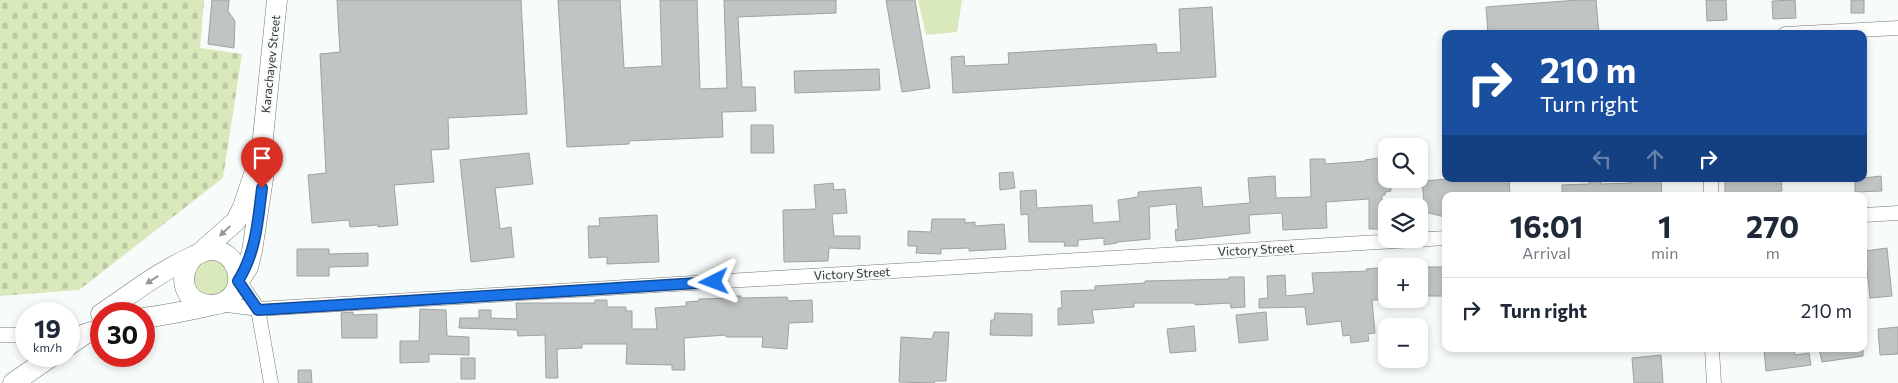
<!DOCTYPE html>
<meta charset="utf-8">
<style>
:root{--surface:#fff;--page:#f6f6f7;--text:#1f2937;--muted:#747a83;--line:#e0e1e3}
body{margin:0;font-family:Commissioner,sans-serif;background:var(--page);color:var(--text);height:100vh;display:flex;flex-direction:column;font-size:19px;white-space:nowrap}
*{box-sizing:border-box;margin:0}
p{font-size:16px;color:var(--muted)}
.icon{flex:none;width:28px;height:28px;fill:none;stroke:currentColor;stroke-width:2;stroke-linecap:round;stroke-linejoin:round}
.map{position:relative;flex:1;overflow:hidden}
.details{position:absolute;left:1442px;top:192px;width:425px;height:160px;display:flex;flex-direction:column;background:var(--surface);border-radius:10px;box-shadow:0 2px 8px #0003}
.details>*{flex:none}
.banner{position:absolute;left:1442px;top:30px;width:425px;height:152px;border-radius:10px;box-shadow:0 2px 8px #0003;background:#1a4fa0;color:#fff;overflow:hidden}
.fabs{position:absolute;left:1378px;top:138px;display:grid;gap:10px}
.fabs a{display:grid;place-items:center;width:50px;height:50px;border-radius:10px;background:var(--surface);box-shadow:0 2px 8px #0003;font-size:25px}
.speed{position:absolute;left:15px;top:302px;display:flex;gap:10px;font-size:25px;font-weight:700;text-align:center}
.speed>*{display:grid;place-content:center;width:65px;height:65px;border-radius:50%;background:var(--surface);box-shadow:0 2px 8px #0003;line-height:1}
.speed small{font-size:12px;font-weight:400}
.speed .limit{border:8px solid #d22;background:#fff;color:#111}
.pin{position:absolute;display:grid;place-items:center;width:42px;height:42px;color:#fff;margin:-51px -21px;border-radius:50% 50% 50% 0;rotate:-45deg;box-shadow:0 0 5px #0007}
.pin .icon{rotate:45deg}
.me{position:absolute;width:55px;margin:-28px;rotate:267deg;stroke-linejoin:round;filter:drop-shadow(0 0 4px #0008)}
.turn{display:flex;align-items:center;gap:18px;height:105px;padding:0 15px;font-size:22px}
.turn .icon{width:65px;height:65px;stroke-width:2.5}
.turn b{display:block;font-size:35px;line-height:42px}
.lanes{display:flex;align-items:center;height:48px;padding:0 15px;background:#0003;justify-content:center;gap:25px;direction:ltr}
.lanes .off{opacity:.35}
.eta{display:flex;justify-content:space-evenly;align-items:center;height:85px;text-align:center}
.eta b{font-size:30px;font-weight:700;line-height:35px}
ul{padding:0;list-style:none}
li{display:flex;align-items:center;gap:15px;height:65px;padding:0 15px;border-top:1px solid var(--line)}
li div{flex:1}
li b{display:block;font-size:19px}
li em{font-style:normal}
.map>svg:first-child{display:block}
.grass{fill:#d9e9bc}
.cemetery{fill:url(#cemetery-stones)}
.building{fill:#c0c5c4;stroke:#9ea2a1}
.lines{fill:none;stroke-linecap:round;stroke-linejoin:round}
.street-casing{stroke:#757876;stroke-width:15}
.secondary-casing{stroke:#757876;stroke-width:21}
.street{stroke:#fff;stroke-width:14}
.secondary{stroke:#fff;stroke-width:20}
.oneway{fill:#989898}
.route-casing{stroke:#114b97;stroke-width:12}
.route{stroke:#1a73e8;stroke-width:9}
.labels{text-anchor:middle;stroke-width:4.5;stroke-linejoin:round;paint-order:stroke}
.street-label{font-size:12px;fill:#313232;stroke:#f7fbf9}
</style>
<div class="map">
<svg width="1898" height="383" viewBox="0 0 1898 383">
<defs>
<pattern id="cemetery-stones" width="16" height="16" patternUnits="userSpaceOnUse" patternTransform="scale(1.25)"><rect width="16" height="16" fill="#d9e9bc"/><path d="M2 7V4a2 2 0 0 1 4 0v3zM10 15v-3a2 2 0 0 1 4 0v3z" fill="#bbc8a2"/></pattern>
</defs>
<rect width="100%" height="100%" fill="#f7fbf9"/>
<g class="grass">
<polygon points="918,0 962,0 957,32 926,35"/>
<circle cx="212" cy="278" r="18"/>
</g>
<polygon class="cemetery" points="0,0 204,0 200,48 242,54 223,178 79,290 0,296"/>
<g class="building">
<polygon points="212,0 229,0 228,11 235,21 234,48 208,44"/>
<polygon points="337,0 521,0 527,114 448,118 449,149 431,150 434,182 394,185 398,225 378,227 378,225 350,227 349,220 312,223 308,175 326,173 320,54 340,52"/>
<polygon points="558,0 620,0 624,68 662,66 660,0 697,0 700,89 727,88 724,0 836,0 836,13 738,17 742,87 755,87 756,111 722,112 723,137 629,141 629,144 567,147"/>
<polygon points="886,0 915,0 930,88 902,92"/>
<polygon points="1578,0 1596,0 1599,34 1488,34 1486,7"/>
<polygon points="1706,0 1726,0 1727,20 1707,21"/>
<polygon points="1795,0 1796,18 1773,19 1772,1"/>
<rect x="1851" y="0" width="13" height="13"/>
<polygon points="1212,7 1216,77 953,93 951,57 964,56 965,66 1009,64 1008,53 1156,44 1157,53 1181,52 1179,9"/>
<polygon points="879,69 880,90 795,93 794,71"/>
<polygon points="751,125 773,125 774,153 751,153"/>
<polygon points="529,153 533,184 495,188 500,229 511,227 514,257 471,262 460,160"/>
<polygon points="1386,157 1386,179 1390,179 1391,191 1385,192 1385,195 1382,195 1382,229 1369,229 1369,199 1326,202 1327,228 1283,230 1282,213 1249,215 1250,233 1176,241 1175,230 1178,229 1176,204 1149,207 1150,239 1117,242 1117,243 1104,245 1104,238 1078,240 1078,246 1064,246 1065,242 1029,242 1028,214 1021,215 1020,191 1036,190 1037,208 1092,205 1093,223 1120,221 1118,200 1138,197 1138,192 1201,187 1203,207 1250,203 1248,178 1275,176 1276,198 1311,197 1310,159 1325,159 1325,164 1366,161 1365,160"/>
<polygon points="1013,172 1015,188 1000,190 999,173"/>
<polygon points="1881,176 1882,191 1855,192 1855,179"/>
<polygon points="1449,179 1509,179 1510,193 1484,194 1484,196 1446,196 1444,198 1445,217 1425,212 1422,181"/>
<polygon points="1589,179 1601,179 1601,184 1631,183 1631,179 1661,179 1662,196 1562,196 1562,185 1589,184"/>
<polygon points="1725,179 1781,179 1782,191 1778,191 1778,196 1725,196"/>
<polygon points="833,183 834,190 845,189 847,213 832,214 834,236 860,236 860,249 829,248 828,261 784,262 783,210 816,209 814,185"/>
<polygon points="657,215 659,262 607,264 607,257 589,258 588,226 600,226 599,218"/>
<polygon points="932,219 965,219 965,223 975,222 975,226 1004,224 1006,249 969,251 969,248 941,249 941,254 916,253 917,246 908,246 908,231 931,232"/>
<polygon points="1887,248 1892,296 1870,298 1865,251"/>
<polygon points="297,249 329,249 329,254 368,253 368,266 329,267 329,276 297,276"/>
<polygon points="1423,267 1446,267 1446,296 1424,296"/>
<polygon points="1378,268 1381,300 1372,300 1375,333 1368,334 1369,341 1351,343 1350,335 1343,336 1341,321 1307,325 1305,307 1259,308 1259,299 1268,298 1267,276 1285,275 1286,296 1314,293 1312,273 1367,271 1366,269"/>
<polygon points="1229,277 1244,277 1245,307 1231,308 1230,303 1195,305 1195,303 1134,303 1134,307 1092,310 1094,323 1058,325 1058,308 1062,308 1061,291 1095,290 1095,286 1145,283 1145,281 1229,279"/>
<polygon points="728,296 741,296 741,298 787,297 788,301 812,300 813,322 789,323 787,349 762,347 763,337 726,337 726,335 684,338 685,370 672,370 672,365 626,364 627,344 582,344 582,348 557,349 558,378 546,378 545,335 518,336 517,330 459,328 460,318 479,318 479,310 491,310 491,318 517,319 516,303 595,303 595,300 607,300 607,307 626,307 626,311 632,311 632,329 657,329 655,308 686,306 686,302 699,301 699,299 728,298"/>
<polygon points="420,309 446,310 447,336 469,337 469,355 429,354 429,362 400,363 400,341 419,341"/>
<polygon points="353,312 353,315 377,314 377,338 342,338 341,313"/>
<polygon points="1266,312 1268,340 1239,343 1236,315"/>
<polygon points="995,313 1032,314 1032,336 990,335 991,320 994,320"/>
<polygon points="1194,326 1196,351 1170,353 1167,329"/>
<polygon points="1898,327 1898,354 1880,355 1878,329"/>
<polygon points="934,332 949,332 946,381 935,381 934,383 899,382 901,337 932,339"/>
<polygon points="1764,349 1794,349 1795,355 1809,353 1811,365 1766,371"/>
<polygon points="1819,349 1863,349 1863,356 1822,362"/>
<polygon points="1661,355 1663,383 1634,383 1632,358"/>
<rect x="461" y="358" width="14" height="21"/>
<polygon points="298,370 311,370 312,383 298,383"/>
</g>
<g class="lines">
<g class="street-casing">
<g id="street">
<polyline points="1785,34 1898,28"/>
<polyline points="1711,179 1711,196"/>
<polyline points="1864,215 1898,213"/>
<polyline points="239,281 258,309 271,383"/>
<polyline points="219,304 258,309 1446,238"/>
<polyline points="0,335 26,335"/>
<polyline points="1712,349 1714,383"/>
</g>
</g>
<g class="secondary-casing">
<g id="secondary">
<polyline points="201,252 236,221 243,207 256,168"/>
<path d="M194 256C176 275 183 304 211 305"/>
<polyline points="239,281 248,267 252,251 264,172 261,157 277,0"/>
<path d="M101 314C131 294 160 271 192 257 198 254 203 251 210 250 237 249 249 286 226 301 220 305 214 304 208 306 186 311 165 315 144 318"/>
<polyline points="69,345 85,334 101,329"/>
<polyline points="13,383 52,356"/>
</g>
</g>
<use href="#street" class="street"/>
<use href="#secondary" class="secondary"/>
</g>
<defs><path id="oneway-solid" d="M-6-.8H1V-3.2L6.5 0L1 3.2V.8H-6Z" transform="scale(1.25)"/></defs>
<g class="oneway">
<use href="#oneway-solid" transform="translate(225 231) rotate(137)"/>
<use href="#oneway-solid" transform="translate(152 280) rotate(146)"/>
</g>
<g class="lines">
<g class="route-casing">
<path id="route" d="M262 188C258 220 256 253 238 281L258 310 714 282"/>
</g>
<use href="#route" class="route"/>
</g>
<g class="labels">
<g class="street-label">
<text transform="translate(271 64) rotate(-84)" y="4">Karachayev Street</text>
<text transform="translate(1256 250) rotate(-3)" y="4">Victory Street</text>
<text transform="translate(852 274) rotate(-3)" y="4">Victory Street</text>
</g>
</g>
</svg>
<div class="fabs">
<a><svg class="icon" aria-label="search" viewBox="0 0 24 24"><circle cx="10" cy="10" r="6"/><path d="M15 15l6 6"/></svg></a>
<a><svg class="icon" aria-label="layers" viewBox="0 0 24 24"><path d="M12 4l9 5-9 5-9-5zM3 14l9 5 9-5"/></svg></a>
<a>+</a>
<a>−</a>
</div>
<div class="speed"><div>19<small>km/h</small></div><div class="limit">30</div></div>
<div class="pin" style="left:262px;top:188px;background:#d93025"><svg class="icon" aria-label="arrive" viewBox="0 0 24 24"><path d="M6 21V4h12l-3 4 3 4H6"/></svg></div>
<svg class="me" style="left:714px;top:282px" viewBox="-20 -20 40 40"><path d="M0-17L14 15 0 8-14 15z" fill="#1a73e8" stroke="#fff" stroke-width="4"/></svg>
<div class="banner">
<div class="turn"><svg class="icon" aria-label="right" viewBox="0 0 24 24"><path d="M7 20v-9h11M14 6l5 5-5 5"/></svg><div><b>210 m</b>Turn right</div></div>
<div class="lanes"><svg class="icon off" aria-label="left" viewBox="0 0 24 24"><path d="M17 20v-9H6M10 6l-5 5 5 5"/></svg><svg class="icon off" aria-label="ahead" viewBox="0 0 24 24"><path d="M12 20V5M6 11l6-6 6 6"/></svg><svg class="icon" aria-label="right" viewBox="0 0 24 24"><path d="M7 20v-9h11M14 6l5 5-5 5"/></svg></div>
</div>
<section class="details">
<div class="eta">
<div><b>16:01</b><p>Arrival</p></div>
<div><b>1</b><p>min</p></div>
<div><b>270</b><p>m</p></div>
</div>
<ul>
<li><svg class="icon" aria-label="right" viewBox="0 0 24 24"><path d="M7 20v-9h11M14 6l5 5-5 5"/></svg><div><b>Turn right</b></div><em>210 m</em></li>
</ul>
</section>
</div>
